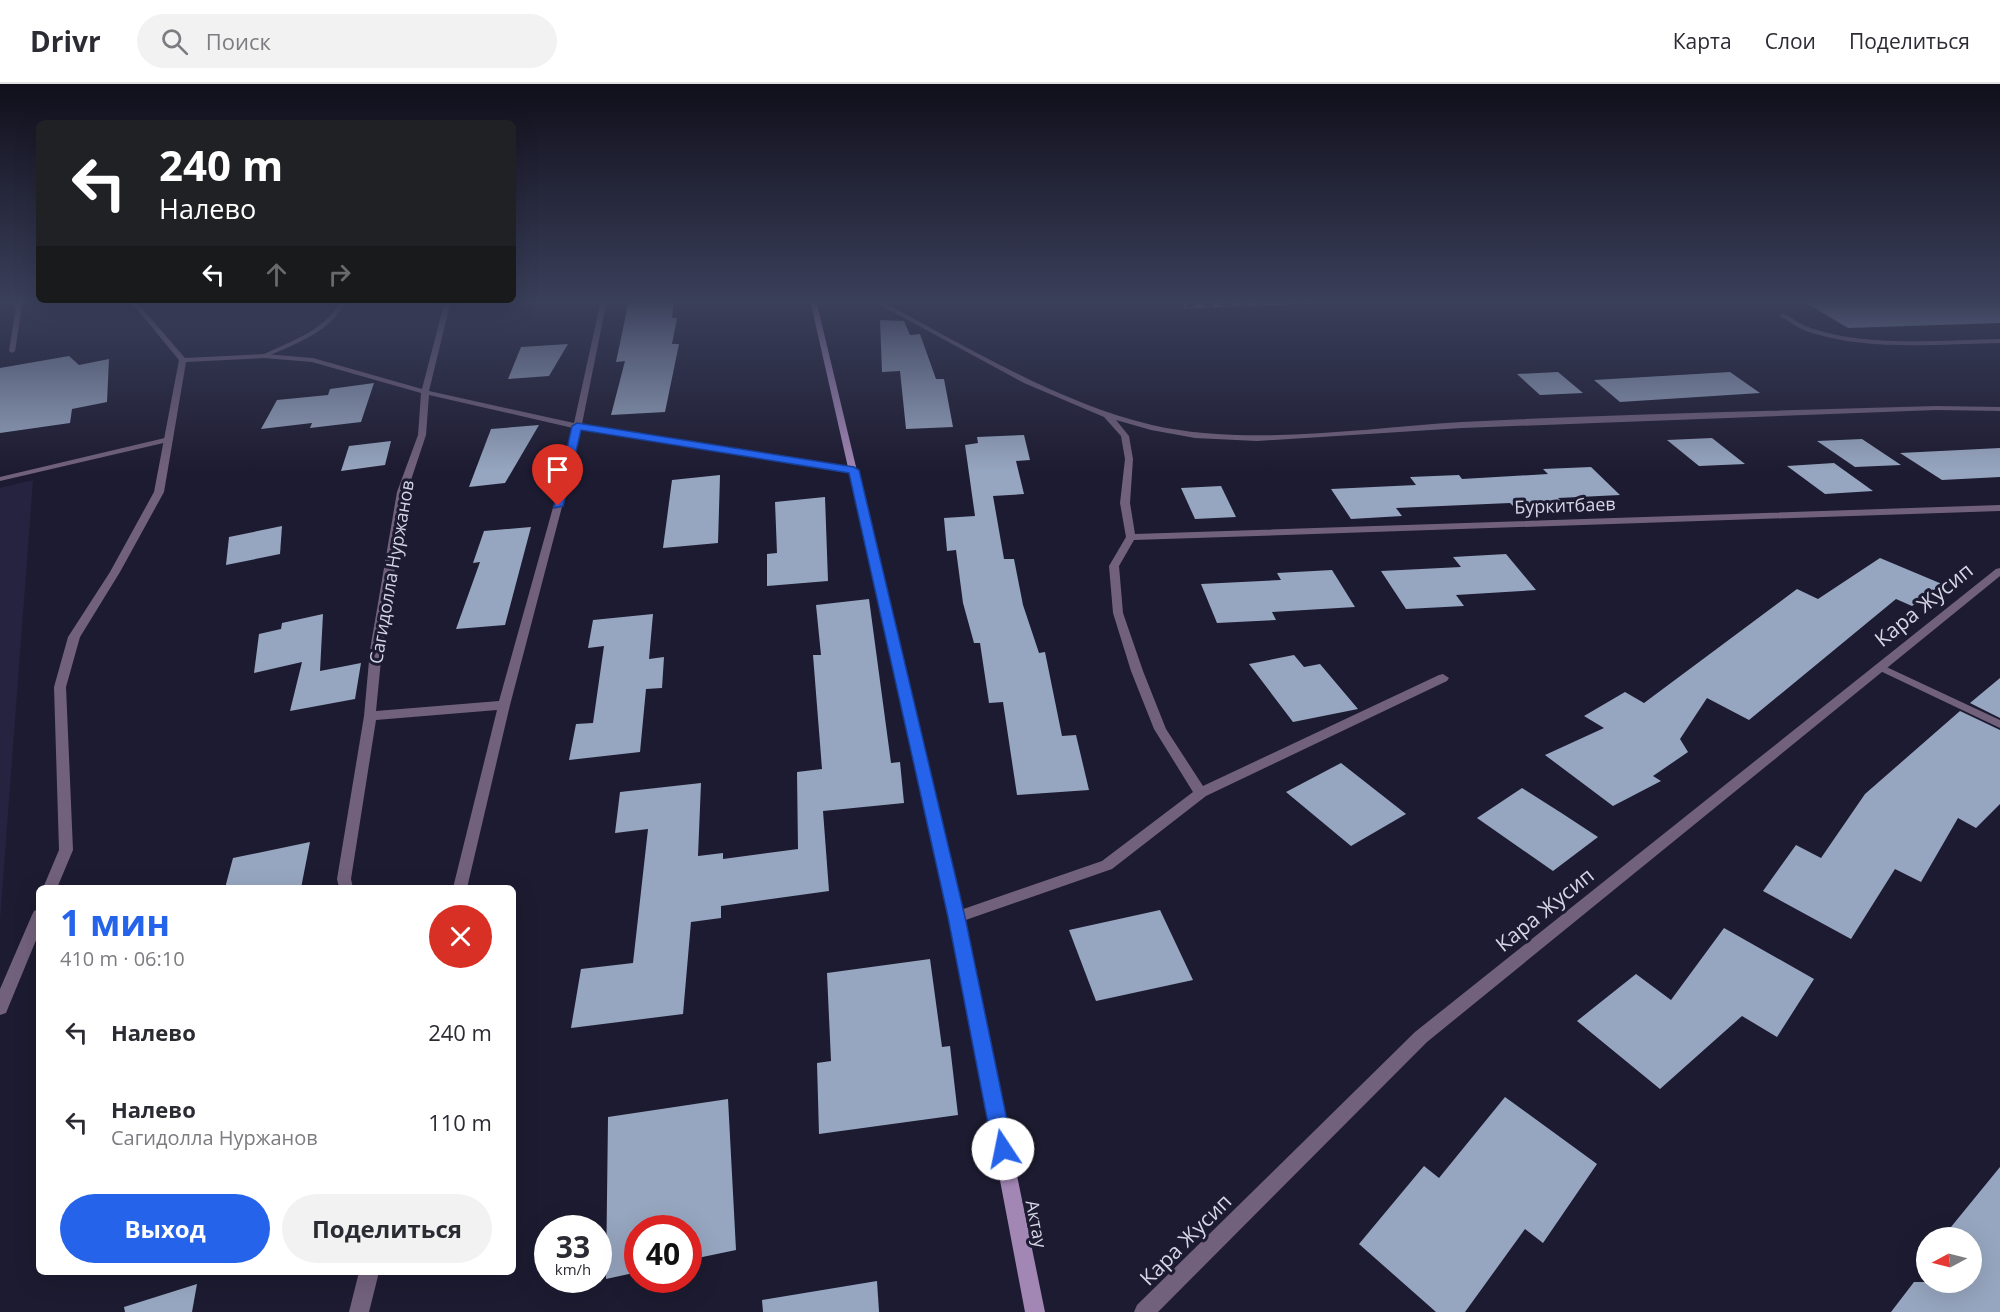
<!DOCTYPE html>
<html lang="ru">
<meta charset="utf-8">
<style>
:root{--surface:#fff;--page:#f2f2f3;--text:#2b2b33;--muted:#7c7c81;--line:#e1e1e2;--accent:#2563eb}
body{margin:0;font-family:"Open Sans",sans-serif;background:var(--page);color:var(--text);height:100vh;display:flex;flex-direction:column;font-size:22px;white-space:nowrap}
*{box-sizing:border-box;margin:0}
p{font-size:20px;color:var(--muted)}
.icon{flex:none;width:33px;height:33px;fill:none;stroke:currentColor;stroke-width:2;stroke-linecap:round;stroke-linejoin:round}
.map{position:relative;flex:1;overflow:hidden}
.panel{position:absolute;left:36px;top:801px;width:480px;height:390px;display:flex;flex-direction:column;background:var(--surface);border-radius:9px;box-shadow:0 6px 24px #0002}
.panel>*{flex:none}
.guide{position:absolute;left:36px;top:36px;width:480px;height:183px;border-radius:9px;box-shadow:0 6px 24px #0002;background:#202124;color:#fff;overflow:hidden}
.needle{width:39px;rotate:263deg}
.buttons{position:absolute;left:1916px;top:1143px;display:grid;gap:12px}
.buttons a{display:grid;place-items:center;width:66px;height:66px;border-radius:50%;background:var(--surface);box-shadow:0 6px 24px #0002;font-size:30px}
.speed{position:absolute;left:534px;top:1131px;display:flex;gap:12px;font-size:30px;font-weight:700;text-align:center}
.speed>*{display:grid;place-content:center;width:78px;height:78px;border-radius:50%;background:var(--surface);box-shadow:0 6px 24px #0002;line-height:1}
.speed small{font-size:15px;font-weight:400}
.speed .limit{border:9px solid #d22;background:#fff;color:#111}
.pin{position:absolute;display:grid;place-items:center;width:51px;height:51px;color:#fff;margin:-62px -26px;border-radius:50% 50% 50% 0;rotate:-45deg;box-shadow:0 0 6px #0007}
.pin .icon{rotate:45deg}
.me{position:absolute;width:66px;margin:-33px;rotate:349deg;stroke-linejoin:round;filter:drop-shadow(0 0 4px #0008)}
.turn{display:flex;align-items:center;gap:21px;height:126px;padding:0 24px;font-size:27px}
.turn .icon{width:78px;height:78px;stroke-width:2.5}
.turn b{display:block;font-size:42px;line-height:51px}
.lanes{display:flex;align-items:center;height:57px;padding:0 24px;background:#0003;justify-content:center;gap:30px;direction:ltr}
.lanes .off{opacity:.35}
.round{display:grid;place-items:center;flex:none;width:63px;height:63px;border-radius:32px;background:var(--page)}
.summary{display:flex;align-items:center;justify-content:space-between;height:102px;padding:0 24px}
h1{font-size:36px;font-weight:700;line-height:45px;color:var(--accent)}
.action{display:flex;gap:12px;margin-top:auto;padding:12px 24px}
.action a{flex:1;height:69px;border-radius:36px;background:var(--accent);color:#fff;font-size:24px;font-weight:700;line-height:69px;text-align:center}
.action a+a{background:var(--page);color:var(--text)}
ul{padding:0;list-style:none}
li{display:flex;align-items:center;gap:18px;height:90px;padding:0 24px}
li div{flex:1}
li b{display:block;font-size:22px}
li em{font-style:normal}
header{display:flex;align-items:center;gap:36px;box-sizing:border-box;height:84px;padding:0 30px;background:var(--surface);border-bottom:2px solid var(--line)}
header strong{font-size:28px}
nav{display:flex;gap:33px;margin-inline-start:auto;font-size:21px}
.search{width:420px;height:54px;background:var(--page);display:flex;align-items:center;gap:15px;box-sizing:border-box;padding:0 21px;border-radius:33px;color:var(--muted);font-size:22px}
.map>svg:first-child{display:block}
.built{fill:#262340}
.building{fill:#97a6c0}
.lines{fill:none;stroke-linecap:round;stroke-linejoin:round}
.lane{fill:#72617d;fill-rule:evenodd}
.street{fill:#72617d;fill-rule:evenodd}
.secondary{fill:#a287b5;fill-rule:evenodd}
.rail-casing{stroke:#a2a1b3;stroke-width:4.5}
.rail{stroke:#1d1b31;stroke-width:3;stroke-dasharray:9;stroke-linecap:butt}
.route{fill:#2563eb;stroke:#184099;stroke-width:1.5}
.labels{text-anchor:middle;stroke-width:6;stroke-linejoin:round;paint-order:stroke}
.street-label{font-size:18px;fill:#d5d5e5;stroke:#1d1b31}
.near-street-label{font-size:21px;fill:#d5d5e5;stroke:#1d1b31}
</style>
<header>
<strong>Drivr</strong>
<div class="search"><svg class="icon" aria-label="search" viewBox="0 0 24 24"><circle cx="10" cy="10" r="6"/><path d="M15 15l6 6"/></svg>Поиск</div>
<nav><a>Карта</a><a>Слои</a><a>Поделиться</a></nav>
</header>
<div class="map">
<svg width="2000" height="1228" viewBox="0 0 2000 1228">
<rect width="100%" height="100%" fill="#1d1b31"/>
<polygon class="built" points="33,396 0,836 0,404"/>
<g class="building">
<polygon points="629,216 674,216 672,234 677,234 672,260 679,260 665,328 611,331 625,277 616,278"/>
<polygon points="1801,216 2000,216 2000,239 1848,244"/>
<polygon points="880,236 904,237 910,251 920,250 936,295 944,295 953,343 906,345 900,287 882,288"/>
<polygon points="568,260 549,292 508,295 521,263"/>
<polygon points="69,272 79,281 109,275 107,318 72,325 70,339 0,349 0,284"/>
<polygon points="1558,288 1583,309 1540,311 1517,290"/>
<polygon points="1730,288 1760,309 1620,318 1594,296"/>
<polygon points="374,299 361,338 310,344 312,339 261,345 277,316 328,311 330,305"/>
<polygon points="539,341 505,399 469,403 491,345"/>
<polygon points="1024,351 1030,376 1016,377 1024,410 993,412 1004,475 1014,475 1023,521 1039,569 1045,568 1062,652 1076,651 1089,706 1017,711 1003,618 989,619 980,559 974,559 963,519 956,466 947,467 944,434 975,432 965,361 978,359 977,353"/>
<polygon points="1712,354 1745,380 1699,382 1667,356"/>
<polygon points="1862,355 1901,381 1855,383 1817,357"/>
<polygon points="391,357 385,381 341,387 349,362"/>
<polygon points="2000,364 2000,393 1942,396 1900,369"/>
<polygon points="1834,379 1873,407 1825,410 1787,382"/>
<polygon points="1591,383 1620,411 1558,414 1564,420 1514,423 1510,419 1396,424 1402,432 1351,435 1331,405 1416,401 1410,393 1459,391 1462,395 1548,390 1543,385"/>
<polygon points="720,391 718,459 663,464 672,396"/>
<polygon points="1221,402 1236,433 1195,435 1181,404"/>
<polygon points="825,413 828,497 767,502 767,470 777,469 775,418"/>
<polygon points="282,442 280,470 226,481 229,453"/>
<polygon points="531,443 505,541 456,545 480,478 473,479 484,447"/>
<polygon points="1506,470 1536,506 1456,511 1464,522 1406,525 1381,487 1461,483 1453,473"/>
<polygon points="1880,474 1942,500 1912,522 1896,515 1749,636 1707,614 1680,655 1688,668 1653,692 1661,697 1613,722 1545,671 1604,644 1584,632 1625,608 1644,619 1797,505 1818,515"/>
<polygon points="1332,486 1355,523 1272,528 1276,536 1217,539 1201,500 1281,496 1277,489"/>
<polygon points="869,515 891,679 900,678 904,719 823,727 829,807 721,822 721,834 691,838 683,930 571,944 581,885 633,879 648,745 615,749 620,708 701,699 698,772 723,769 723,775 798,765 797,688 822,685 813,571 821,571 816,521"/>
<polygon points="323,530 320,587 361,579 355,615 290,627 302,578 254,589 259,550 281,545 282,539"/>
<polygon points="653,530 649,575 664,573 662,604 646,605 640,668 569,676 576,640 593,639 604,562 588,564 593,536"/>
<polygon points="1294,571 1304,583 1320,580 1358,625 1293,638 1249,580"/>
<polygon points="2000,594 2000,634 1970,619"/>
<polygon points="1960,627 2000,646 2000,720 1976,744 1958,734 1921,798 1895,785 1851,855 1763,807 1796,761 1821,774 1865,710"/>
<polygon points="1341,679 1406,730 1351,762 1286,708"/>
<polygon points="1522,704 1563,730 1598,753 1553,787 1477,734"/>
<polygon points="310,758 301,804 225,804 233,774"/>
<polygon points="1160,826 1193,896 1096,917 1069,846"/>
<polygon points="1724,844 1814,895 1777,953 1742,932 1660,1005 1577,937 1636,890 1671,916"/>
<polygon points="930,875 942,963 950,962 958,1031 819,1050 817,979 831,977 827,889"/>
<polygon points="1505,1013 1597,1080 1543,1159 1525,1145 1465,1228 1436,1228 1359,1160 1424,1082 1439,1094"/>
<polygon points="728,1015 736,1166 688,1176 688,1144 638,1144 638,1188 606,1195 608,1033"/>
<polygon points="2000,1083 2000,1228 1891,1228 1914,1198 1971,1198 1971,1154 1942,1154"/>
<polygon points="877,1197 879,1228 763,1228 762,1216"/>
<polygon points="197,1200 192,1228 125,1228 124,1223"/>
</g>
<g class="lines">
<g class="lane">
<polygon points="17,216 23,216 15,267 12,269 9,267"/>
<path d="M341 216H347C331 248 297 259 266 273H262V271C291 257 325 247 341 216Z"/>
<path d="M1780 230H1784C1795 236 1805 243 1817 246 1871 263 1943 256 2000 255V259C1940 260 1870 267 1812 249 1801 246 1790 238 1780 232Z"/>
<polygon points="169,353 173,355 172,357 0,397 0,393"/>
<polygon points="1880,580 2000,636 2000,644 1876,585 1875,583"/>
</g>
<g class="street">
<path d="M125 216H133L140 222 185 274 264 270 313 274 422 305 445 216H451L429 307 574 339 601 216H607L582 340 854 383 859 386 854 389 581 345 574 377 510 621 467 804H453L497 626 376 636 351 795 353 804H339L337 795 364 632 370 566 397 408 418 351 421 309 312 278 264 274 186 278 164 408 120 488 80 553 66 603 73 766 57 804H43L59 766 54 603 68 553 110 488 154 408 179 276 136 224ZM429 311 573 344 566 377 499 617 376 627 382 566 407 408 426 351Z"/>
<path d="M871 216H879C964 261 1058 319 1152 341 1249 363 1362 344 1462 338 1620 330 1778 327 1936 322L2000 323V327L1936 326 1462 344 1257 357 1195 354 1151 346 1116 336 1129 352 1133 375 1130 419 1135 450 2000 421V427L1134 456 1119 482 1123 529 1143 587 1166 645 1203 702 1439 591 1443 590 1449 594 1447 597 1206 712 1112 785 957 839 952 837 950 833 952 829 1102 777 1193 708 1154 645 1131 587 1113 529 1109 482 1126 453 1120 419 1125 375 1121 352 1104 333 1024 299Z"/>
<polygon points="2000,484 2000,492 1427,958 1158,1228 1134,1228 1137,1221 1415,948 1996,485"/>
<polygon points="39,825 39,849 8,924 6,929 0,931 0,905 32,831 34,827"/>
<polygon points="359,1188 379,1188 369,1228 349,1228"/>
</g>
<polygon class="secondary" points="810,216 816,216 964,833 1045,1228 1025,1228 950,833"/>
<g class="rail-casing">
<polyline id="rail" points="1186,222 1352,216"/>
</g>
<use href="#rail" class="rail"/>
</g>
<linearGradient id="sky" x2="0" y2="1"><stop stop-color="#100f1b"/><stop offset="0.56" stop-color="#3a3f5a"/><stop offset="1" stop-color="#3a3f5a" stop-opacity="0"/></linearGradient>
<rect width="2000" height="388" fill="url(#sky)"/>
<polygon class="route" points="577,339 854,383 859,386 965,833 1013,1065 1010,1072 1003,1075 996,1072 993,1065 948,833 849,389 581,346 563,422 554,424 572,342"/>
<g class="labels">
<g class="street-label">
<text transform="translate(1565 422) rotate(-2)" y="6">Буркитбаев</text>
<text transform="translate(392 488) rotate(-80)" y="6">Сагидолла Нуржанов</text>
<text transform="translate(1036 1140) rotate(79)" y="6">Актау</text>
</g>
<g class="near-street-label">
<text transform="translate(1924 521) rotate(-39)" y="7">Кара Жусип</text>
<text transform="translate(1545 826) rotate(-39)" y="7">Кара Жусип</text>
<text transform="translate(1186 1156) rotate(-45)" y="7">Кара Жусип</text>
</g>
</g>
</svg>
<div class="buttons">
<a><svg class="needle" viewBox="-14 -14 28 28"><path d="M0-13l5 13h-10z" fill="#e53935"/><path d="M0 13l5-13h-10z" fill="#7c7c81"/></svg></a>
</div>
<div class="speed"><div>33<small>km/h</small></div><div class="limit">40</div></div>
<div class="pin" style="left:558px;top:422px;background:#d93025"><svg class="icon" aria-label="arrive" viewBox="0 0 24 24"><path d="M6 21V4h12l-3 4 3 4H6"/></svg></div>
<svg class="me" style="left:1003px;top:1065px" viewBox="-20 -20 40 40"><circle r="19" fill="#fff"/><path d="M0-13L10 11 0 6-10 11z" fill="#2563eb"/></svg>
<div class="guide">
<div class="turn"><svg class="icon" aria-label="left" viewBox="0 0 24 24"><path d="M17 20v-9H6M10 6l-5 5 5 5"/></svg><div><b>240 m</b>Налево</div></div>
<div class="lanes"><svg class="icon" aria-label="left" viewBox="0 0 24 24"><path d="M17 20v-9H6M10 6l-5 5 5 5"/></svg><svg class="icon off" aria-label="ahead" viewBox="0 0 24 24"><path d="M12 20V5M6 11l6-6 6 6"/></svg><svg class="icon off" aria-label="right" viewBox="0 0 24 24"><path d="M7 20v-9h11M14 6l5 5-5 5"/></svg></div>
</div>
<section class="panel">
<div class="summary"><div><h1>1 мин</h1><p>410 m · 06:10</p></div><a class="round" style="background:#d93025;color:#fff"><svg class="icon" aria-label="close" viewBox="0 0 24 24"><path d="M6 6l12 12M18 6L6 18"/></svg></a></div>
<ul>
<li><svg class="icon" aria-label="left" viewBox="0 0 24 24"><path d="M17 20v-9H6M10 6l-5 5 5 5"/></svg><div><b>Налево</b></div><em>240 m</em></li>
<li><svg class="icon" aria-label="left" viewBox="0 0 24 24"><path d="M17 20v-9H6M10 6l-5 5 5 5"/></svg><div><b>Налево</b><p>Сагидолла Нуржанов</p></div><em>110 m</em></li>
</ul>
<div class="action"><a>Выход</a><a>Поделиться</a></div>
</section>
</div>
